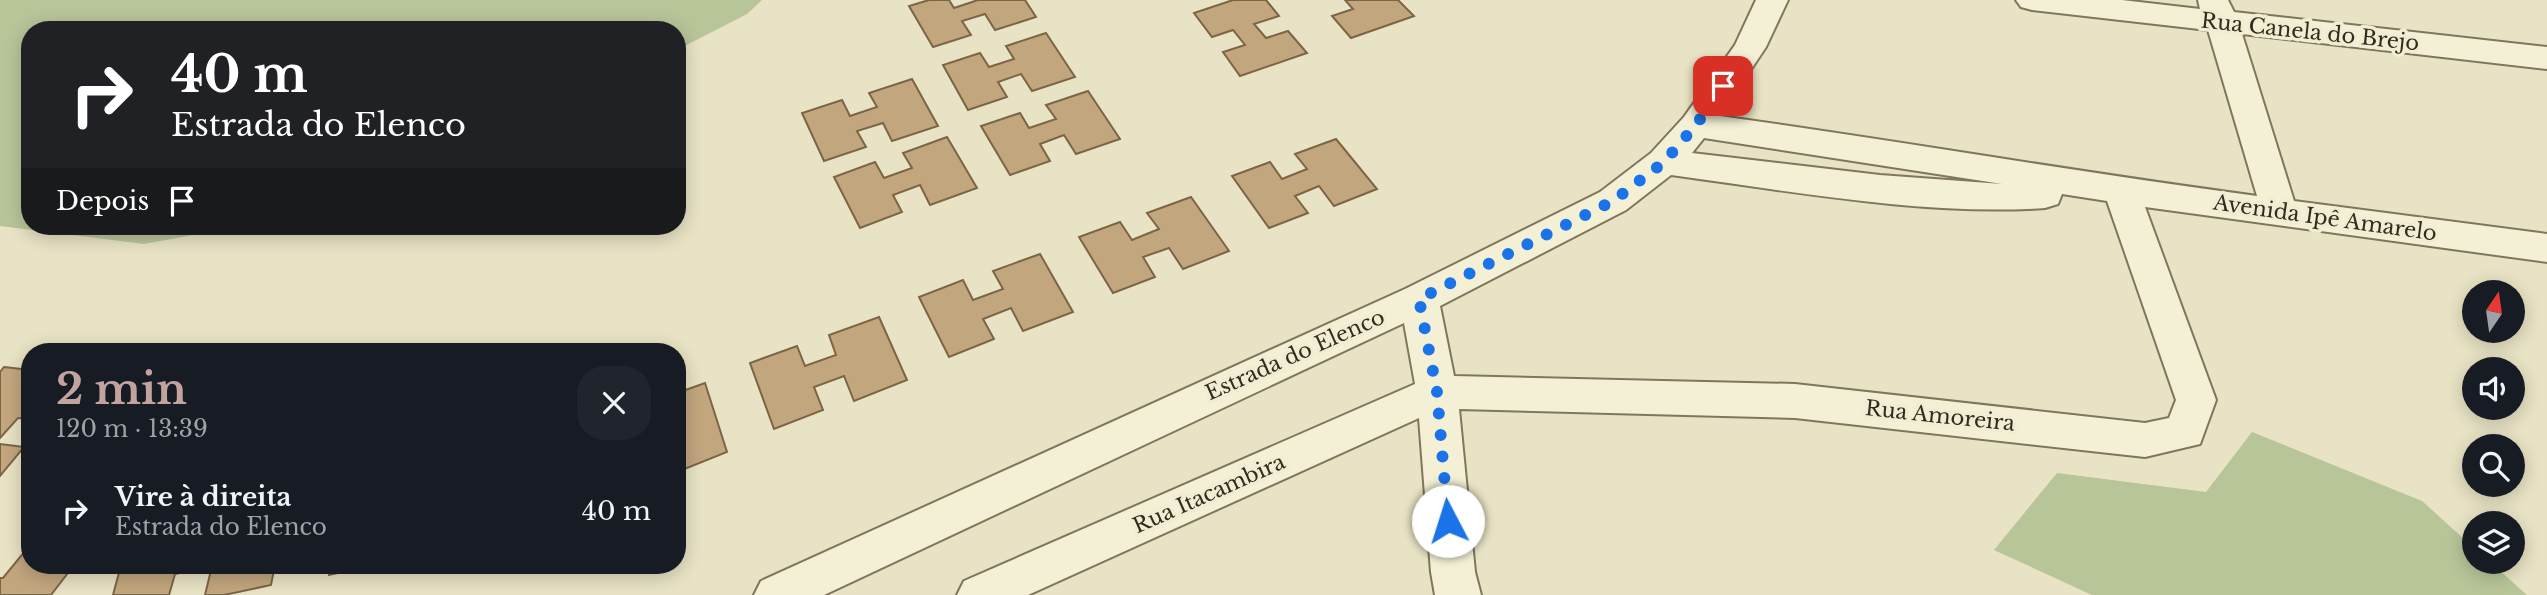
<!DOCTYPE html>
<html lang="pt">
<meta charset="utf-8">
<style>
:root{--surface:#171b24;--page:#20242c;--text:#f1f3f6;--muted:#9ea1a6;--accent:#c2a39f}
body{margin:0;font-family:"Libre Baskerville",serif;background:var(--page);color:var(--text);height:100vh;display:flex;flex-direction:column;font-size:26px;white-space:nowrap}
*{box-sizing:border-box;margin:0}
p{font-size:23px;color:var(--muted)}
.icon{flex:none;width:38px;height:38px;fill:none;stroke:currentColor;stroke-width:2;stroke-linecap:round;stroke-linejoin:round}
.map{position:relative;flex:1;overflow:hidden}
.sheet{position:absolute;left:21px;top:343px;width:665px;height:231px;display:flex;flex-direction:column;background:var(--surface);border-radius:28px;box-shadow:0 4px 18px #0003}
.sheet>*{flex:none}
.hud{position:absolute;left:21px;top:21px;width:665px;height:214px;border-radius:28px;box-shadow:0 4px 18px #0003;background:#202124;color:#fff;overflow:hidden}
.needle{width:46px;rotate:13deg}
.tools{position:absolute;left:2462px;top:280px;display:grid;gap:14px}
.tools a{display:grid;place-items:center;width:63px;height:63px;border-radius:50%;background:var(--surface);box-shadow:0 4px 18px #0003;font-size:35px}
.pin{position:absolute;display:grid;place-items:center;width:60px;height:60px;color:#fff;margin:-30px;border-radius:14px;box-shadow:0 4px 10px #0006}
.me{position:absolute;width:77px;margin:-38px;rotate:355deg;stroke-linejoin:round;filter:drop-shadow(0 0 5px #0008)}
.turn{display:flex;align-items:center;gap:24px;height:147px;padding:0 35px;font-size:32px}
.turn .icon{width:91px;height:91px;stroke-width:2.5}
.turn b{display:block;font-size:49px;line-height:60px}
.then{display:flex;align-items:center;height:66px;padding:0 35px;background:#0003;gap:14px;font-size:26px}
.round{display:grid;place-items:center;flex:none;width:74px;height:74px;border-radius:28px;background:var(--page)}
.headline{display:flex;align-items:center;justify-content:space-between;height:119px;padding:0 35px}
h1{font-size:42px;font-weight:800;line-height:52px;color:var(--accent)}
ul{padding:0;list-style:none}
li{display:flex;align-items:center;gap:21px;height:98px;padding:0 35px}
li div{flex:1}
li b{display:block;font-size:26px}
li em{font-style:normal}
.map>svg:first-child{display:block}
.green{fill:#b8c599}
.building{fill:#c2a67e;stroke:#7c6545;stroke-width:2}
.lines{fill:none;stroke-linecap:round;stroke-linejoin:round}
.minor-casing{stroke:#80765d;stroke-width:4}
.minor{fill:#f4f0d6;fill-rule:evenodd}
.route{stroke:#1a73e8;stroke-width:12;stroke-dasharray:0 21.6}
.labels{text-anchor:middle;stroke-width:7;stroke-linejoin:round;paint-order:stroke}
.street-label{font-size:21px;fill:#322b1f;stroke:#f0edd2}
</style>
<div class="map">
<svg width="2547" height="595" viewBox="0 0 2547 595">
<rect width="100%" height="100%" fill="#e8e3c4"/>
<g class="green">
<polygon points="0,0 762,0 747,14 677,50 677,30 30,30 30,226 242,226 144,244 0,226"/>
<polygon points="2252,432 2422,501 2474,548 2474,562 2490,562 2527,595 2092,595 1994,550 2057,473 2206,492"/>
</g>
<g class="building">
<polygon points="929,0 949,0 954,8 978,0 1025,0 1036,17 995,30 985,14 962,21 971,35 933,47 909,6"/>
<polygon points="1233,0 1266,0 1279,16 1254,24 1266,38 1288,31 1307,53 1240,76 1223,52 1245,45 1233,30 1212,37 1194,13"/>
<polygon points="1345,0 1398,0 1414,16 1351,38 1332,16 1353,9"/>
<polygon points="1046,33 1075,77 1032,91 1021,74 998,82 1007,97 968,110 943,65 980,53 989,67 1014,59 1006,46"/>
<polygon points="912,79 938,126 892,141 883,123 857,131 866,147 824,161 802,113 842,100 850,116 877,107 869,93"/>
<polygon points="1088,91 1120,139 1076,154 1064,135 1040,144 1050,161 1010,175 981,126 1020,113 1029,128 1056,119 1046,105"/>
<polygon points="947,137 977,188 930,205 920,185 893,195 902,212 860,228 834,177 875,162 884,178 912,168 903,153"/>
<polygon points="1336,139 1377,189 1334,206 1319,186 1295,196 1308,213 1269,228 1232,176 1270,162 1282,179 1307,169 1295,154"/>
<polygon points="1191,197 1229,251 1183,269 1169,248 1143,257 1155,277 1113,293 1079,237 1120,222 1132,240 1159,229 1147,213"/>
<polygon points="1040,254 1073,312 1023,331 1011,308 983,319 994,339 949,357 919,297 963,280 973,300 1003,289 993,271"/>
<polygon points="879,317 907,380 854,401 844,376 814,387 823,410 774,429 750,363 797,346 805,366 836,355 829,335"/>
<polygon points="4,367 30,370 30,419 18,418 0,438 0,372"/>
<polygon points="705,383 727,452 677,472 677,393"/>
<polygon points="0,444 24,447 0,476"/>
<polygon points="25,551 30,551 30,565 74,565 51,595 0,595 0,578 3,578"/>
<polygon points="121,565 275,565 271,585 224,595 205,595 212,566 175,574 169,595 113,595"/>
<polygon points="331,565 375,565 329,575"/>
</g>
<g class="lines">
<g class="minor-casing">
<path id="minor" d="M1756 0H1788L1766 47 1720 116C1899 141 2077 172 2257 196L2208 30 2032 10 2021 7 2016 0H2122L2200 9 2198 0H2228L2234 12 2547 47V69L2242 34 2294 201 2547 234V262L2145 207 2216 400 2200 444 2145 457 1795 418 1459 409 1475 572 1481 595H1435L1431 572 1419 418 1028 595H957L964 581 1415 384 1404 323 824 595H754L761 581 1405 289 1600 192 1651 153 1684 117 1735 45ZM1704 138 2002 184 1880 175 1692 153ZM1671 175C1791 191 1924 216 2045 208L2058 204 2062 194 2107 201 2176 400 2169 418 2145 423 1795 384 1454 376 1440 306 1626 210Z"/>
</g>
<use href="#minor" class="minor"/>
</g>
<g class="lines">
<polyline class="route" points="1448,521 1437,392 1419,299 1613,201 1664,162 1696,125 1723,86"/>
</g>
<g class="labels">
<g class="street-label">
<text transform="translate(2310 32) rotate(6)" y="7">Rua Canela do Brejo</text>
<text transform="translate(2325 218) rotate(8)" y="7">Avenida Ipê Amarelo</text>
<text transform="translate(1295 355) rotate(-24)" y="7">Estrada do Elenco</text>
<text transform="translate(1940 416) rotate(6)" y="7">Rua Amoreira</text>
<text transform="translate(1209 494) rotate(-24)" y="7">Rua Itacambira</text>
</g>
</g>
</svg>
<div class="tools">
<a><svg class="needle" viewBox="-14 -14 28 28"><path d="M0-13l5 13h-10z" fill="#e53935"/><path d="M0 13l5-13h-10z" fill="#9ea1a6"/></svg></a>
<a><svg class="icon" aria-label="sound" viewBox="0 0 24 24"><path d="M4 9h4l5-4v14l-5-4H4zM17 9q2 3 0 6"/></svg></a>
<a><svg class="icon" aria-label="search" viewBox="0 0 24 24"><circle cx="10" cy="10" r="6"/><path d="M15 15l6 6"/></svg></a>
<a><svg class="icon" aria-label="layers" viewBox="0 0 24 24"><path d="M12 4l9 5-9 5-9-5zM3 14l9 5 9-5"/></svg></a>
</div>
<div class="pin" style="left:1723px;top:86px;background:#d93025"><svg class="icon" aria-label="arrive" viewBox="0 0 24 24"><path d="M6 21V4h12l-3 4 3 4H6"/></svg></div>
<svg class="me" style="left:1448px;top:521px" viewBox="-20 -20 40 40"><circle r="19" fill="#fff"/><path d="M0-13L10 11 0 6-10 11z" fill="#1a73e8"/></svg>
<div class="hud">
<div class="turn"><svg class="icon" aria-label="right" viewBox="0 0 24 24"><path d="M7 20v-9h11M14 6l5 5-5 5"/></svg><div><b>40 m</b>Estrada do Elenco</div></div>
<div class="then">Depois<svg class="icon" aria-label="arrive" viewBox="0 0 24 24"><path d="M6 21V4h12l-3 4 3 4H6"/></svg></div>
</div>
<section class="sheet">
<div class="headline"><div><h1>2 min</h1><p>120 m · 13:39</p></div><a class="round"><svg class="icon" aria-label="close" viewBox="0 0 24 24"><path d="M6 6l12 12M18 6L6 18"/></svg></a></div>
<ul>
<li><svg class="icon" aria-label="right" viewBox="0 0 24 24"><path d="M7 20v-9h11M14 6l5 5-5 5"/></svg><div><b>Vire à direita</b><p>Estrada do Elenco</p></div><em>40 m</em></li>
</ul>
</section>
</div>
